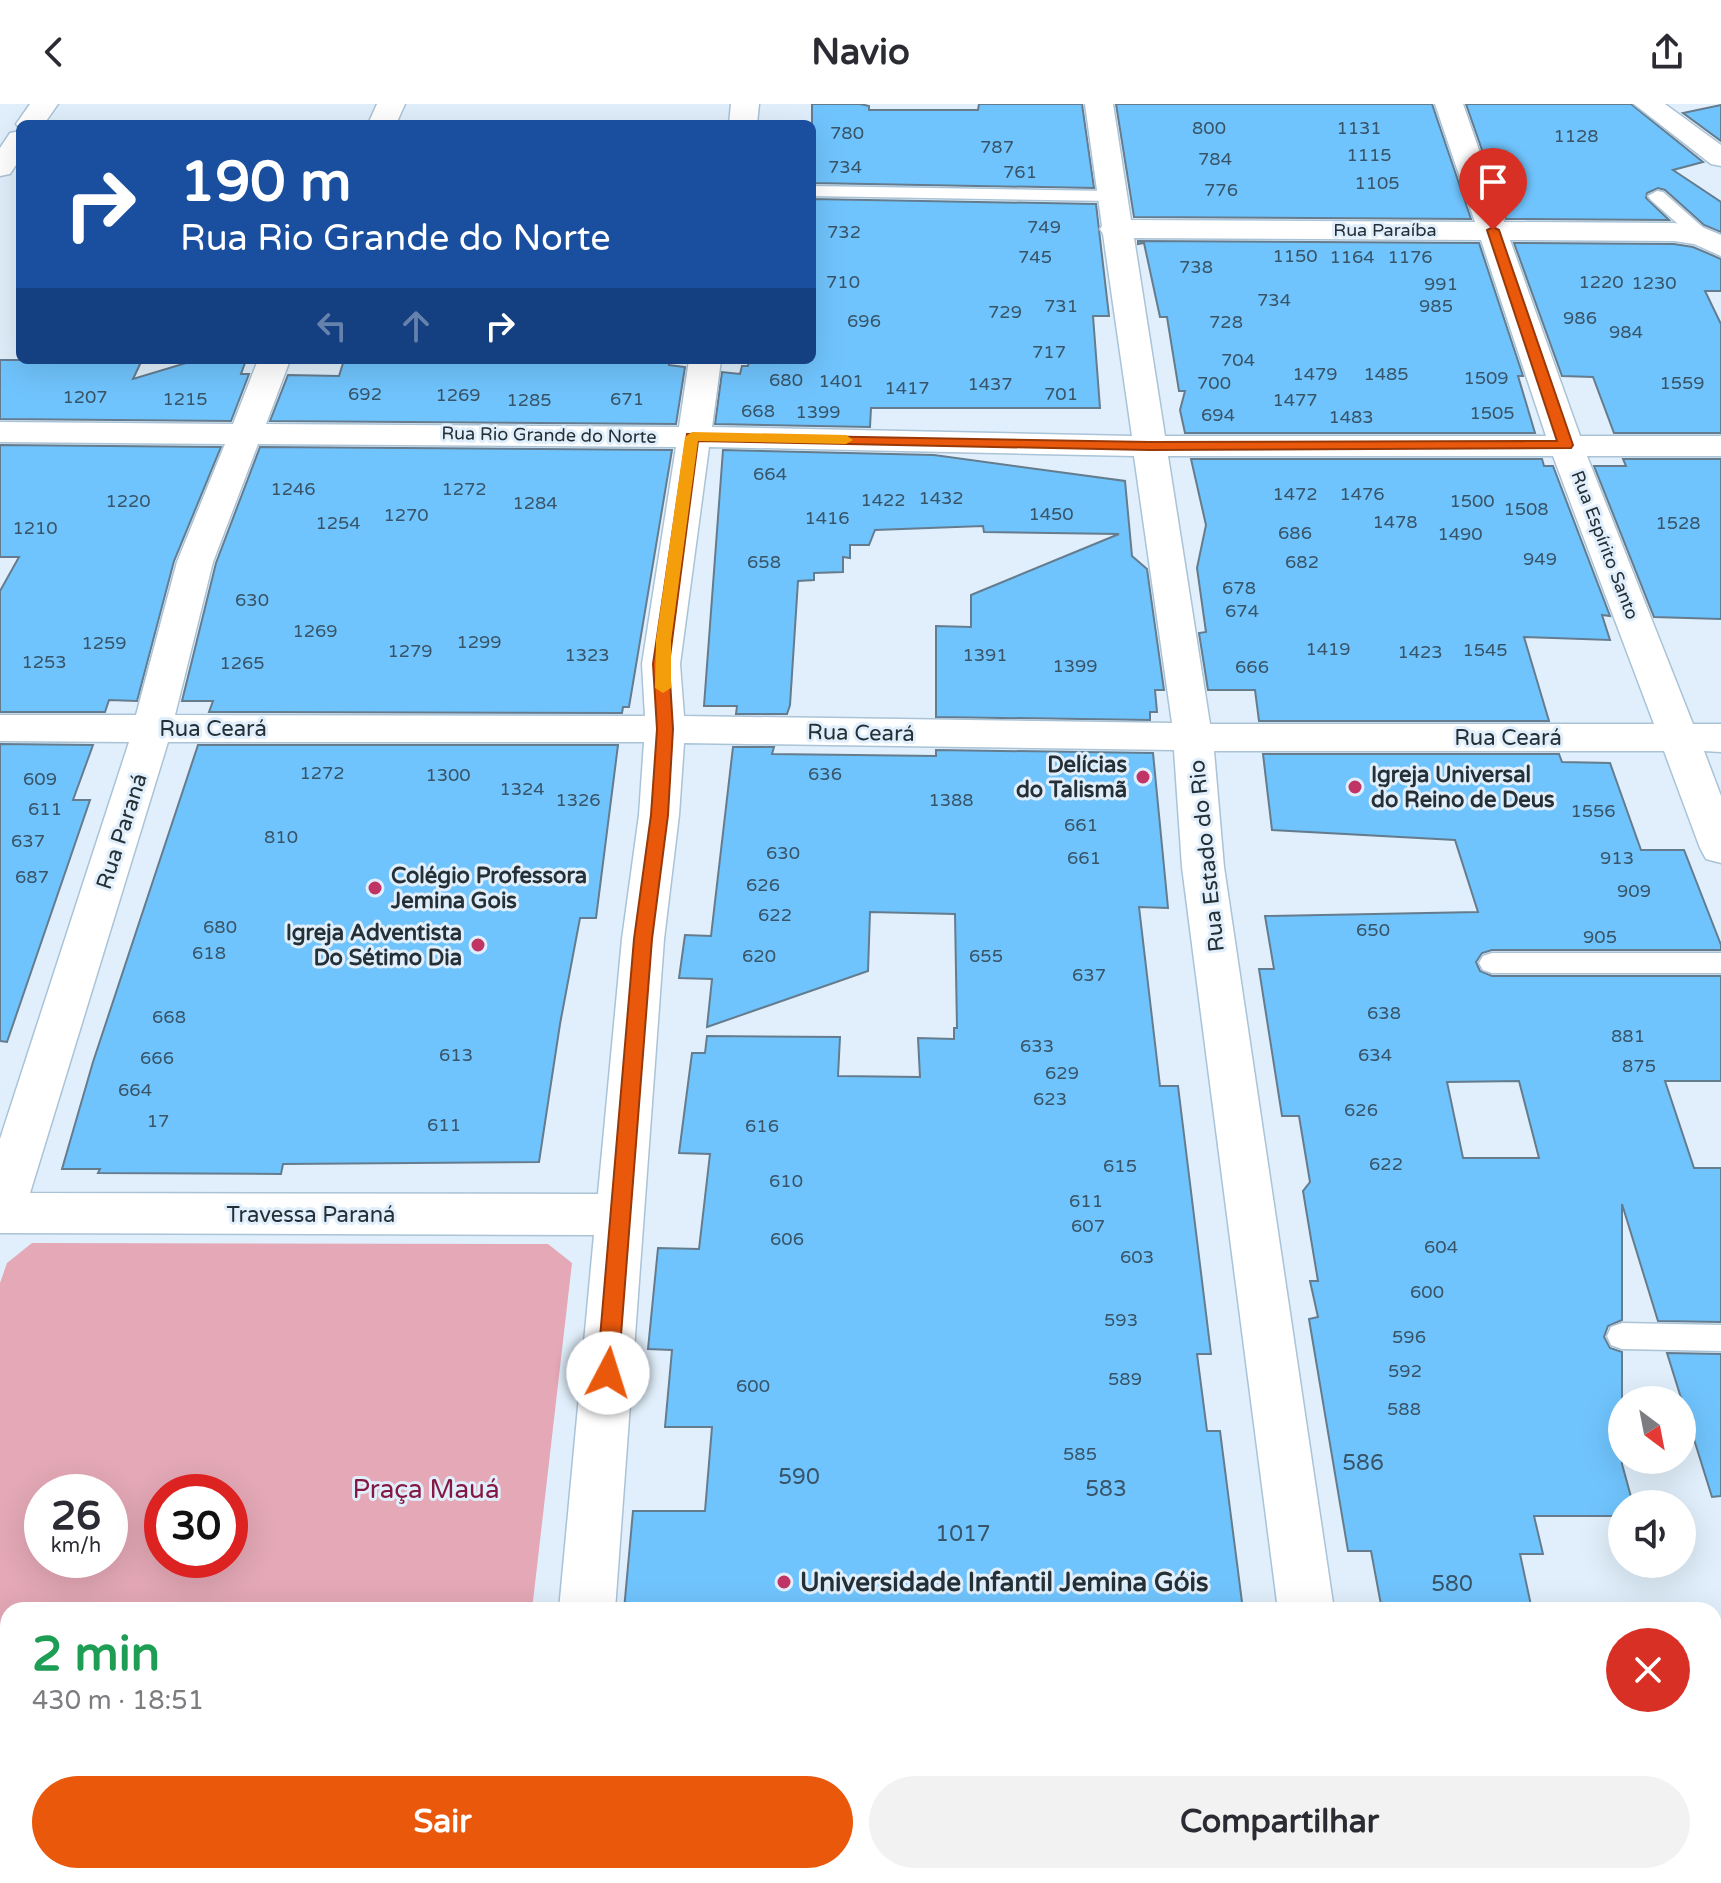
<!DOCTYPE html>
<html lang="pt">
<meta charset="utf-8">
<style>
:root{--surface:#fff;--page:#f2f2f3;--text:#2b2b33;--muted:#7c7c81;--accent:#ea580c}
body{margin:0;font-family:"Varela Round",sans-serif;background:var(--page);color:var(--text);height:100vh;display:flex;flex-direction:column;font-size:30px;white-space:nowrap}
*{box-sizing:border-box;margin:0}
p{font-size:26px;color:var(--muted)}
.icon{flex:none;width:44px;height:44px;fill:none;stroke:currentColor;stroke-width:2;stroke-linecap:round;stroke-linejoin:round}
.map{position:relative;flex:1;overflow:hidden}
.sheet{position:absolute;left:0px;top:1498px;width:1722px;height:282px;display:flex;flex-direction:column;background:var(--surface);border-radius:24px 24px 0 0;box-shadow:0 8px 32px #0002}
.sheet>*{flex:none}
.top-card{position:absolute;left:16px;top:16px;width:800px;height:244px;border-radius:12px;box-shadow:0 8px 32px #0002;background:#1a4fa0;color:#fff;overflow:hidden}
.needle{width:52px;rotate:148deg}
.fabs{position:absolute;left:1608px;top:1282px;display:grid;gap:16px}
.fabs a{display:grid;place-items:center;width:88px;height:88px;border-radius:50%;background:var(--surface);box-shadow:0 8px 32px #0002;font-size:40px}
.speed{position:absolute;left:24px;top:1370px;display:flex;gap:16px;font-size:40px;font-weight:700;text-align:center}
.speed>*{display:grid;place-content:center;width:104px;height:104px;border-radius:50%;background:var(--surface);box-shadow:0 8px 32px #0002;line-height:1}
.speed small{font-size:20px;font-weight:400}
.speed .limit{border:12px solid #d22;background:#fff;color:#111}
.pin{position:absolute;display:grid;place-items:center;width:68px;height:68px;color:#fff;margin:-82px -34px;border-radius:50% 50% 50% 0;rotate:-45deg;box-shadow:0 0 8px #0007}
.pin .icon{rotate:45deg}
.me{position:absolute;width:88px;margin:-44px;rotate:5deg;stroke-linejoin:round;filter:drop-shadow(0 0 6px #0008)}
.turn{display:flex;align-items:center;gap:28px;height:168px;padding:0 32px;font-size:36px}
.turn .icon{width:104px;height:104px;stroke-width:2.5}
.turn b{display:block;font-size:56px;line-height:68px}
.lanes{display:flex;align-items:center;height:76px;padding:0 32px;background:#0003;justify-content:center;gap:40px;direction:ltr}
.lanes .off{opacity:.35}
.round{display:grid;place-items:center;flex:none;width:84px;height:84px;border-radius:42px;background:var(--page)}
.overview{display:flex;align-items:center;justify-content:space-between;height:136px;padding:0 32px}
h1{font-size:48px;font-weight:800;line-height:60px;color:#1e9e55}
.cta{display:flex;gap:16px;margin-top:auto;padding:16px 32px}
.cta a{flex:1;height:92px;border-radius:48px;background:var(--accent);color:#fff;font-size:32px;font-weight:800;line-height:92px;text-align:center}
.cta a+a{background:var(--page);color:var(--text)}
header{display:flex;justify-content:space-between;align-items:center;height:104px;padding:0 32px;background:var(--surface);font-size:36px;font-weight:800}
.map>svg:first-child{display:block}
.green{fill:#e4a8b6;fill-rule:evenodd}
.building{fill:#70c4fd;stroke:#647c8e;stroke-width:2;fill-rule:evenodd}
.lines{fill:none;stroke-linecap:round;stroke-linejoin:round}
.lane-casing{stroke:#aac3d6;stroke-width:3}
.street-casing{stroke:#aac3d6;stroke-width:3}
.lane{fill:#fff;fill-rule:evenodd}
.street{fill:#fff;fill-rule:evenodd}
.route{fill:#ea580c;stroke:#983908;stroke-width:2}
.slow{fill:#f59e0b}
.poi-dot{fill:#c13466;stroke:#e0effb;stroke-width:3}
.labels{text-anchor:middle;stroke-width:6;stroke-linejoin:round;paint-order:stroke}
.number-label{font-size:18px;fill:#385468}
.far-street-label{font-size:18px;fill:#252f36;stroke:#e0effb}
.street-label{font-size:22px;fill:#252f36;stroke:#e0effb}
.poi-label{font-size:22px;font-weight:bold;fill:#252f36;stroke:#e0effb;text-anchor:end}
.near-number-label{font-size:22px;fill:#385468}
.near-park-label{font-size:26px;fill:#851842;stroke:#e0effb}
.near-poi-label{font-size:26px;font-weight:bold;fill:#252f36;stroke:#e0effb;text-anchor:start}
</style>
<header><svg class="icon" aria-label="back" viewBox="0 0 24 24"><path d="M15 5l-7 7 7 7"/></svg>Navio<svg class="icon" aria-label="share" viewBox="0 0 24 24"><path d="M12 15V3M7 8l5-5 5 5M5 13v7h14v-7"/></svg></header>
<div class="map">
<svg width="1721" height="1779" viewBox="0 0 1721 1779">
<rect width="100%" height="100%" fill="#e0effb"/>
<path class="green" d="M32 1139 548 1140 572 1159 532 1506H8V1772H500L499 1779H0V1179L7 1159ZM42 1388H110V1456H42ZM162 1388H230V1456H162Z"/>
<g class="building">
<polygon points="812,0 860,0 869,2 869,6 978,6 979,0 1082,0 1094,84 812,79"/>
<polygon points="1116,0 1432,0 1471,115 1134,113"/>
<polygon points="1466,0 1631,0 1703,58 1673,66 1721,98 1721,128 1704,121 1665,86 1658,84 1647,89 1646,94 1669,116 1506,115"/>
<polygon points="1721,1 1721,37 1683,9"/>
<polygon points="812,95 1096,100 1109,212 1093,212 1100,304 871,304 870,323 715,320 722,268 740,270 742,262 748,262 749,256 812,256"/>
<polygon points="1138,137 1479,139 1523,272 1518,272 1535,329 1185,329 1180,306 1185,287 1179,287 1167,213 1160,213 1144,139 1138,140"/>
<polygon points="1514,139 1674,140 1693,143 1721,155 1721,187 1705,187 1721,220 1721,329 1614,329 1593,273 1562,272"/>
<polygon points="0,256 142,256 133,275 196,256 246,256 241,270 249,270 231,317 0,315"/>
<polygon points="344,256 669,256 669,261 685,263 676,320 270,317 288,271 339,272"/>
<polygon points="0,341 221,343 174,457 137,597 109,596 105,608 0,608 0,487 19,453 0,453"/>
<polygon points="260,343 672,346 629,603 623,603 622,609 209,608 213,597 182,597 216,459"/>
<polygon points="723,346 934,351 1125,377 1132,452 1147,465 1164,586 1155,586 1157,608 1150,608 1150,616 936,613 936,522 971,523 971,491 1119,430 984,428 983,422 875,426 869,441 850,441 850,454 843,453 843,468 814,469 814,476 798,477 790,601 787,610 736,610 737,602 704,602"/>
<polygon points="1191,355 1542,355 1544,362 1553,362 1610,512 1602,511 1610,536 1524,533 1549,617 1259,617 1255,586 1208,586 1199,529 1206,528 1197,464 1206,421"/>
<polygon points="1623,355 1721,355 1721,515 1654,513 1594,362 1626,362"/>
<polygon points="0,640 93,641 73,696 90,696 7,938 0,937"/>
<polygon points="198,641 618,641 596,814 580,814 560,920 539,1058 283,1060 281,1070 98,1069 100,1065 62,1065 93,958"/>
<polygon points="733,643 774,643 772,650 936,652 936,646 1153,649 1168,804 1139,803 1160,982 1178,982 1211,1250 1197,1250 1207,1327 1220,1327 1243,1506 624,1506 633,1407 705,1407 712,1323 665,1323 672,1246 648,1245 658,1144 699,1145 710,1050 679,1049 692,949 705,949 707,932 840,933 838,972 920,973 918,934 954,935 954,924 957,924 955,810 870,808 868,867 707,923 712,875 679,874 685,831 711,832"/>
<path d="M1263 650H1559L1562 658 1610 659 1641 746H1684L1721 841V846H1492L1482 849 1476 858 1480 867 1492 872H1721V977H1665L1694 1064H1721V1218L1658 1217 1622 1100V1216L1608 1222 1604 1233 1610 1244 1622 1248V1360L1633 1400H1622V1412H1534L1543 1450H1520L1532 1506H1382L1371 1447H1348L1309 1215 1318 1213 1310 1177H1318L1303 1087 1310 1078 1299 1012H1282L1259 865H1274L1265 812 1478 808 1455 736 1272 726ZM1519 977 1539 1054H1463L1447 978Z"/>
<polygon points="1667,1249 1721,1250 1721,1392 1712,1393"/>
</g>
<g class="lines">
<g class="lane-casing">
<g id="lane">
<polygon points="812,82 1110,87 1119,92 1110,97 812,92"/>
<polygon points="1657,87 1663,88 1708,128 1711,132 1708,136 1696,136 1651,96 1648,92"/>
<polygon points="1492,849 1721,849 1721,869 1492,869 1483,866 1479,859 1483,852"/>
<polygon points="1622,1219 1721,1221 1721,1247 1622,1245 1611,1241 1607,1232 1611,1223"/>
</g>
</g>
<g class="street-casing">
<g id="street">
<polygon points="30,0 58,0 44,20 20,20 20,25 16,20"/>
<polygon points="377,0 405,0 396,20 368,20"/>
<polygon points="731,0 759,0 757,20 729,20"/>
<path d="M1085 0H1113L1131 116 1475 118 1435 0H1463L1504 118 1674 119 1702 123 1721 131V152L1694 140 1674 137 1510 136 1580 332H1721V352H1587L1693 620H1721V648L1704 647 1721 692V759L1706 755 1700 744 1664 647H1214L1224 763 1334 1506H1278L1182 763 1174 646 684 639 679 711 664 835 615 1506H559L594 1131 0 1129V1035L129 638 0 637V611H136L177 458 225 340 0 338V318L233 320 258 256H290L266 320 679 323 689 256H721L712 323 1132 332 1103 130 1100 125 1102 122ZM1134 134 1481 136 1546 332H1165ZM258 340 676 343 642 560 645 612 175 611 213 458ZM709 343 1134 352 1172 619 684 612 680 560ZM1168 352H1553L1654 620H1210ZM168 638H644L639 711 622 835 598 1090 30 1089Z"/>
<polygon points="1634,0 1665,0 1721,41 1721,62 1711,60"/>
<polygon points="20,27 20,55 10,70 0,72 0,44 10,29"/>
<rect x="1714" y="1578" width="7" height="58"/>
<polygon points="531,1772 591,1772 590,1779 530,1779"/>
<polygon points="1314,1772 1374,1772 1375,1779 1315,1779"/>
</g>
</g>
<use href="#lane" class="lane"/>
<use href="#street" class="street"/>
</g>
<polygon class="route" points="1493,123 1499,126 1573,341 1571,344 1149,346 698,337 669,560 673,625 668,711 652,835 618,1269 615,1276 608,1279 600,1276 597,1269 634,835 651,711 657,625 653,560 687,330 1149,338 1557,337 1487,126"/>
<polygon class="slow" points="692,328 846,331 853,336 846,340 698,337 671,536 671,584 663,589 655,584 656,536 685,333"/>
<g class="poi-dot">
<circle cx="1143" cy="673" r="8"/>
<circle cx="1355" cy="683" r="8"/>
<circle cx="375" cy="784" r="8"/>
<circle cx="478" cy="841" r="8"/>
<circle cx="784" cy="1478" r="8"/>
</g>
<g class="labels">
<g class="number-label">
<text x="1209" y="30">800</text>
<text x="1359" y="30">1131</text>
<text x="847" y="35">780</text>
<text x="1576" y="38">1128</text>
<text x="997" y="49">787</text>
<text x="1369" y="57">1115</text>
<text x="1215" y="61">784</text>
<text x="845" y="69">734</text>
<text x="1020" y="74">761</text>
<text x="1377" y="85">1105</text>
<text x="1221" y="92">776</text>
<text x="1044" y="129">749</text>
<text x="844" y="134">732</text>
<text x="1295" y="158">1150</text>
<text x="1035" y="159">745</text>
<text x="1352" y="159">1164</text>
<text x="1410" y="159">1176</text>
<text x="1196" y="169">738</text>
<text x="843" y="184">710</text>
<text x="1601" y="184">1220</text>
<text x="1654" y="185">1230</text>
<text x="1441" y="186">991</text>
<text x="1274" y="202">734</text>
<text x="1061" y="208">731</text>
<text x="1436" y="208">985</text>
<text x="1005" y="214">729</text>
<text x="1580" y="220">986</text>
<text x="864" y="223">696</text>
<text x="1226" y="224">728</text>
<text x="1626" y="234">984</text>
<text x="1049" y="254">717</text>
<text x="1238" y="262">704</text>
<text x="1315" y="276">1479</text>
<text x="1386" y="276">1485</text>
<text x="1486" y="280">1509</text>
<text x="786" y="282">680</text>
<text x="841" y="283">1401</text>
<text x="1214" y="285">700</text>
<text x="1682" y="285">1559</text>
<text x="990" y="286">1437</text>
<text x="907" y="290">1417</text>
<text x="365" y="296">692</text>
<text x="1061" y="296">701</text>
<text x="458" y="297">1269</text>
<text x="85" y="299">1207</text>
<text x="185" y="301">1215</text>
<text x="627" y="301">671</text>
<text x="529" y="302">1285</text>
<text x="1295" y="302">1477</text>
<text x="758" y="313">668</text>
<text x="818" y="314">1399</text>
<text x="1492" y="315">1505</text>
<text x="1218" y="317">694</text>
<text x="1351" y="319">1483</text>
<text x="770" y="376">664</text>
<text x="293" y="391">1246</text>
<text x="464" y="391">1272</text>
<text x="1295" y="396">1472</text>
<text x="1362" y="396">1476</text>
<text x="941" y="400">1432</text>
<text x="883" y="402">1422</text>
<text x="128" y="403">1220</text>
<text x="1472" y="403">1500</text>
<text x="535" y="405">1284</text>
<text x="1526" y="411">1508</text>
<text x="1051" y="416">1450</text>
<text x="406" y="417">1270</text>
<text x="827" y="420">1416</text>
<text x="1395" y="424">1478</text>
<text x="338" y="425">1254</text>
<text x="1678" y="425">1528</text>
<text x="35" y="430">1210</text>
<text x="1295" y="435">686</text>
<text x="1460" y="436">1490</text>
<text x="1540" y="461">949</text>
<text x="764" y="464">658</text>
<text x="1302" y="464">682</text>
<text x="1239" y="490">678</text>
<text x="252" y="502">630</text>
<text x="1242" y="513">674</text>
<text x="315" y="533">1269</text>
<text x="479" y="544">1299</text>
<text x="104" y="545">1259</text>
<text x="1328" y="551">1419</text>
<text x="1485" y="552">1545</text>
<text x="410" y="553">1279</text>
<text x="1420" y="554">1423</text>
<text x="587" y="557">1323</text>
<text x="985" y="557">1391</text>
<text x="44" y="564">1253</text>
<text x="242" y="565">1265</text>
<text x="1075" y="568">1399</text>
<text x="1252" y="569">666</text>
<text x="322" y="675">1272</text>
<text x="825" y="676">636</text>
<text x="448" y="677">1300</text>
<text x="40" y="681">609</text>
<text x="522" y="691">1324</text>
<text x="578" y="702">1326</text>
<text x="951" y="702">1388</text>
<text x="45" y="711">611</text>
<text x="1593" y="713">1556</text>
<text x="1081" y="727">661</text>
<text x="281" y="739">810</text>
<text x="28" y="743">637</text>
<text x="783" y="755">630</text>
<text x="1084" y="760">661</text>
<text x="1617" y="760">913</text>
<text x="32" y="779">687</text>
<text x="763" y="787">626</text>
<text x="1634" y="793">909</text>
<text x="775" y="817">622</text>
<text x="220" y="829">680</text>
<text x="1373" y="832">650</text>
<text x="1600" y="839">905</text>
<text x="209" y="855">618</text>
<text x="759" y="858">620</text>
<text x="986" y="858">655</text>
<text x="1089" y="877">637</text>
<text x="1384" y="915">638</text>
<text x="169" y="919">668</text>
<text x="1628" y="938">881</text>
<text x="1037" y="948">633</text>
<text x="456" y="957">613</text>
<text x="1375" y="957">634</text>
<text x="157" y="960">666</text>
<text x="1639" y="968">875</text>
<text x="1062" y="975">629</text>
<text x="135" y="992">664</text>
<text x="1050" y="1001">623</text>
<text x="1361" y="1012">626</text>
<text x="158" y="1023">17</text>
<text x="444" y="1027">611</text>
<text x="762" y="1028">616</text>
<text x="1386" y="1066">622</text>
<text x="1120" y="1068">615</text>
<text x="786" y="1083">610</text>
<text x="1086" y="1103">611</text>
<text x="1088" y="1128">607</text>
<text x="787" y="1141">606</text>
<text x="1441" y="1149">604</text>
<text x="1137" y="1159">603</text>
<text x="1427" y="1194">600</text>
<text x="1121" y="1222">593</text>
<text x="1409" y="1239">596</text>
<text x="1405" y="1273">592</text>
<text x="1125" y="1281">589</text>
<text x="753" y="1288">600</text>
<text x="1404" y="1311">588</text>
<text x="1080" y="1356">585</text>
</g>
<g class="far-street-label">
<text x="1385" y="132">Rua Paraíba</text>
<text transform="translate(549 331) rotate(1)" y="6">Rua Rio Grande do Norte</text>
<text transform="translate(1605 441) rotate(69)" y="6">Rua Espírito Santo</text>
</g>
<g class="street-label">
<text x="213" y="632">Rua Ceará</text>
<text transform="translate(861 628) rotate(1)" y="8">Rua Ceará</text>
<text x="1508" y="641">Rua Ceará</text>
<text transform="translate(121 727) rotate(-72)" y="8">Rua Paraná</text>
<text transform="translate(1206 752) rotate(-96)" y="8">Rua Estado do Rio</text>
<text x="311" y="1118">Travessa Paraná</text>
</g>
<g class="poi-label">
<text x="1127" y="668">Delícias<tspan x="1127" dy="25">do Talismã</tspan></text>
<text x="1371" y="678" text-anchor="start">Igreja Universal<tspan x="1371" dy="25">do Reino de Deus</tspan></text>
<text x="391" y="779" text-anchor="start">Colégio Professora<tspan x="391" dy="25">Jemina Gois</tspan></text>
<text x="462" y="836">Igreja Adventista<tspan x="462" dy="25">Do Sétimo Dia</tspan></text>
</g>
<g class="near-number-label">
<text x="1363" y="1366">586</text>
<text x="799" y="1380">590</text>
<text x="1106" y="1392">583</text>
<text x="963" y="1437">1017</text>
<text x="1452" y="1487">580</text>
</g>
<g class="near-park-label">
<text x="426" y="1394">Praça Mauá</text>
</g>
<g class="near-poi-label">
<text x="800" y="1487">Universidade Infantil Jemina Góis</text>
</g>
</g>
</svg>
<div class="fabs">
<a><svg class="needle" viewBox="-14 -14 28 28"><path d="M0-13l5 13h-10z" fill="#e53935"/><path d="M0 13l5-13h-10z" fill="#7c7c81"/></svg></a>
<a><svg class="icon" aria-label="sound" viewBox="0 0 24 24"><path d="M4 9h4l5-4v14l-5-4H4zM17 9q2 3 0 6"/></svg></a>
</div>
<div class="speed"><div>26<small>km/h</small></div><div class="limit">30</div></div>
<div class="pin" style="left:1493px;top:126px;background:#d93025"><svg class="icon" aria-label="arrive" viewBox="0 0 24 24"><path d="M6 21V4h12l-3 4 3 4H6"/></svg></div>
<svg class="me" style="left:608px;top:1269px" viewBox="-20 -20 40 40"><circle r="19" fill="#fff"/><path d="M0-13L10 11 0 6-10 11z" fill="#ea580c"/></svg>
<div class="top-card">
<div class="turn"><svg class="icon" aria-label="right" viewBox="0 0 24 24"><path d="M7 20v-9h11M14 6l5 5-5 5"/></svg><div><b>190 m</b>Rua Rio Grande do Norte</div></div>
<div class="lanes"><svg class="icon off" aria-label="left" viewBox="0 0 24 24"><path d="M17 20v-9H6M10 6l-5 5 5 5"/></svg><svg class="icon off" aria-label="ahead" viewBox="0 0 24 24"><path d="M12 20V5M6 11l6-6 6 6"/></svg><svg class="icon" aria-label="right" viewBox="0 0 24 24"><path d="M7 20v-9h11M14 6l5 5-5 5"/></svg></div>
</div>
<section class="sheet">
<div class="overview"><div><h1>2 min</h1><p>430 m · 18:51</p></div><a class="round" style="background:#d93025;color:#fff"><svg class="icon" aria-label="close" viewBox="0 0 24 24"><path d="M6 6l12 12M18 6L6 18"/></svg></a></div>
<div class="cta"><a>Sair</a><a>Compartilhar</a></div>
</section>
</div>
